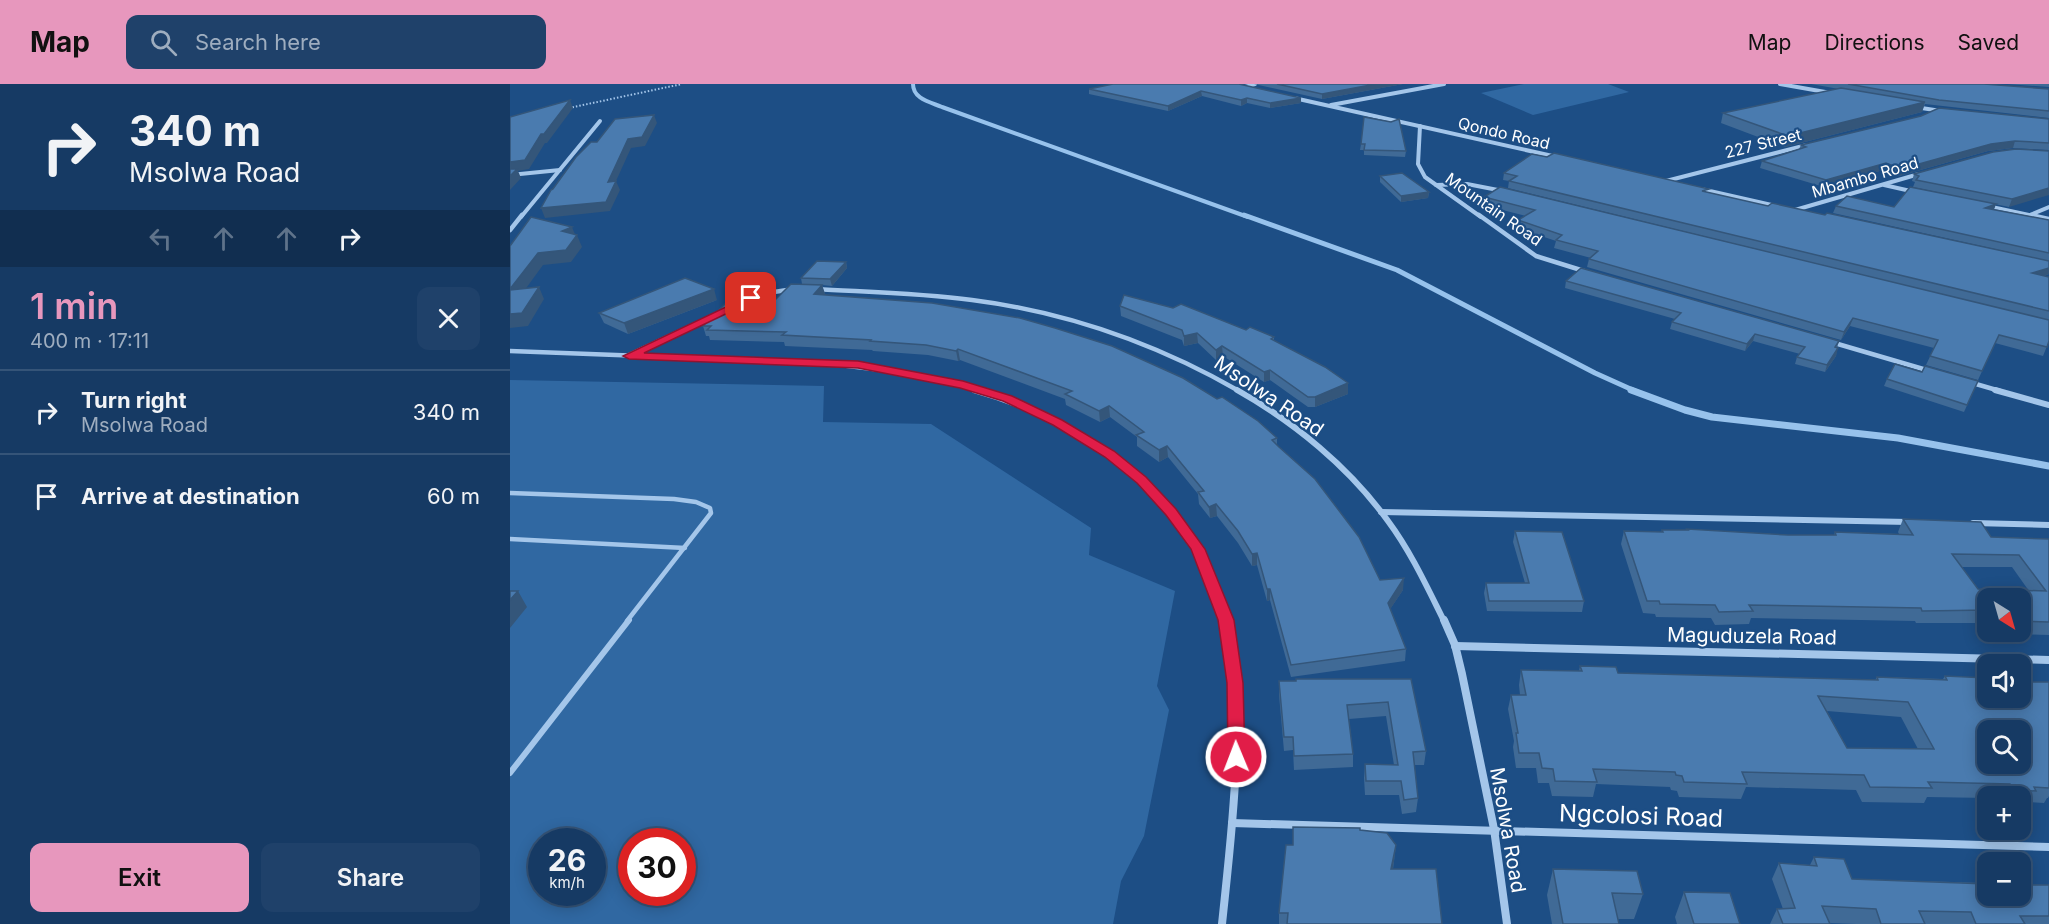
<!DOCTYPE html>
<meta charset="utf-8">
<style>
:root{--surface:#163a64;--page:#1f416a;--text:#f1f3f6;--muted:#9eadbf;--line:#355478;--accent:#e797bd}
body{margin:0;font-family:Inter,sans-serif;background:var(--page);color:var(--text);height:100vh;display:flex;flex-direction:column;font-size:22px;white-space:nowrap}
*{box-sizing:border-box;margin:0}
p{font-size:20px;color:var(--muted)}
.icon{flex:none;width:33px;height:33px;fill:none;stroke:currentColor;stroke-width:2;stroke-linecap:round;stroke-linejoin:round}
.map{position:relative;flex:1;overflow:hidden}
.details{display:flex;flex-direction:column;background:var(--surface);width:510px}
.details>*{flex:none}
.hud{background:#163a64;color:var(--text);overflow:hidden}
.needle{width:39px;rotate:143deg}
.fabs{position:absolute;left:1467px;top:504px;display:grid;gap:12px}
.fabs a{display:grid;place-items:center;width:54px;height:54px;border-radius:12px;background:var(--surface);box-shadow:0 3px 15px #0003,0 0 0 2px var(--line);font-size:30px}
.speed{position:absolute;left:18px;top:744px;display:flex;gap:12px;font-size:30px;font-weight:700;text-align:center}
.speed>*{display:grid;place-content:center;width:78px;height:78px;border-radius:50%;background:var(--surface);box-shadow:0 3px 15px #0003,0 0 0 2px var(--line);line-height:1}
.speed small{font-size:15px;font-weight:400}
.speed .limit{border:9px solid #d22;background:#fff;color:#111}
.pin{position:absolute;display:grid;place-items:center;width:51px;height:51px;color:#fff;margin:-26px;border-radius:12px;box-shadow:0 3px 9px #0006}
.me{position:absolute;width:66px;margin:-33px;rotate:359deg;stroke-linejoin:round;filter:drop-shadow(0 0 4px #0008)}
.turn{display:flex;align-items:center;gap:21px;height:126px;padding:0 30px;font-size:27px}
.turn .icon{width:78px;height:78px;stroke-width:2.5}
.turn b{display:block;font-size:42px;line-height:51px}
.lanes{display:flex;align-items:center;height:57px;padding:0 30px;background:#0003;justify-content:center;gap:30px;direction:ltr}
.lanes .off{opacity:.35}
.round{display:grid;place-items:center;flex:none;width:63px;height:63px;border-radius:12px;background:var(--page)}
.overview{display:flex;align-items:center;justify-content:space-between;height:102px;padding:0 30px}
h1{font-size:36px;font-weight:600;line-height:45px;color:var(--accent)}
.primary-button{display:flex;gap:12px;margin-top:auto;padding:12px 30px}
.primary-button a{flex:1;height:69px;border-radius:12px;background:var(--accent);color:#111;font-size:24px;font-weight:600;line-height:69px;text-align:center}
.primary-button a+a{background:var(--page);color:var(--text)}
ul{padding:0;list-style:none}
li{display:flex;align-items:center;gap:18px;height:84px;padding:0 30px;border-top:2px solid var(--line)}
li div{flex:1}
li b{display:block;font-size:22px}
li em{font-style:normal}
header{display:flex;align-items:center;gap:36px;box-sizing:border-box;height:84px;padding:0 30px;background:var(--accent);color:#111}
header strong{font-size:28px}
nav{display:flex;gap:33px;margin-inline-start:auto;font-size:21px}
.search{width:420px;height:54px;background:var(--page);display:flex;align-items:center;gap:15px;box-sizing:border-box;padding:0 21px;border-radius:12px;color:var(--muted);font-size:22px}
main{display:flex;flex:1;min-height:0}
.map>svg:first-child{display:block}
.green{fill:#3068a2;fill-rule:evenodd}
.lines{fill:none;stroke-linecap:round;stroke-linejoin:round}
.stream-far2{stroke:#97c2ec;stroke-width:4}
.stream-far1{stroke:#97c2ec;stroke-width:5}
.stream{stroke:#97c2ec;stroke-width:7}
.path{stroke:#a4c6ea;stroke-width:2;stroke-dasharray:1.5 2;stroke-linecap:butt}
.service-far1{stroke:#a4c6ea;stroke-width:4.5}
.service{stroke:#a4c6ea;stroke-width:6}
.minor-far3{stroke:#a4c6ea;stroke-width:4}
.minor-far2{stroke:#a4c6ea;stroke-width:4.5}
.minor-far1{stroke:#a4c6ea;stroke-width:6}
.minor{stroke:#a4c6ea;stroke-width:8}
.wall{fill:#406a96;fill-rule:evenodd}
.shaded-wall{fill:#34567a}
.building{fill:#4a7baf;stroke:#34567a;stroke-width:1.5;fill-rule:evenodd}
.route{fill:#e11d48;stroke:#92132f;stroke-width:1.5}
.labels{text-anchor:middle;stroke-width:4.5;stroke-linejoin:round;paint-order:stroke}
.far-street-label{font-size:16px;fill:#fff;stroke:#1d4e85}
.street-label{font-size:20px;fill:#fff;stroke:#1d4e85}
.near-street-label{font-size:24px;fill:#fff;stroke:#1d4e85}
</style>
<header>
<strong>Map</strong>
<div class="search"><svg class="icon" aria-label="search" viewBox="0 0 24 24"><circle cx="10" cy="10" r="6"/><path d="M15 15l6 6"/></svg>Search here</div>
<nav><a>Map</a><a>Directions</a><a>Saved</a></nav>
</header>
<main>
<section class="details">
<div class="hud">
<div class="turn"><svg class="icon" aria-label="right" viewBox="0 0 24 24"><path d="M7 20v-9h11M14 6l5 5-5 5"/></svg><div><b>340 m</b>Msolwa Road</div></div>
<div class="lanes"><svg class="icon off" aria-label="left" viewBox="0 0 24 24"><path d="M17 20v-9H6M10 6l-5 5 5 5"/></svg><svg class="icon off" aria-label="ahead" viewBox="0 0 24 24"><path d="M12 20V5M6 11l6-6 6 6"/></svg><svg class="icon off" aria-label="ahead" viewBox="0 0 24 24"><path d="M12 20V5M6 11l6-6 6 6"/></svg><svg class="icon" aria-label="right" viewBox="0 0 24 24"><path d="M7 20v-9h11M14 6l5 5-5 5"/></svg></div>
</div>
<div class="overview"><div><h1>1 min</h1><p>400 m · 17:11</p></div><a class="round"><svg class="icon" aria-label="close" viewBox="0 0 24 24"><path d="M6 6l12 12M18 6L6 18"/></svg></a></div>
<ul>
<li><svg class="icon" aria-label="right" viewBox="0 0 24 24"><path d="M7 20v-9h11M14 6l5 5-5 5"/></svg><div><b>Turn right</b><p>Msolwa Road</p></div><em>340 m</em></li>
<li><svg class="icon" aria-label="arrive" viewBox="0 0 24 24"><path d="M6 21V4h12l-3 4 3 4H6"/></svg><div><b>Arrive at destination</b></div><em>60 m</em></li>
</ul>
<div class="primary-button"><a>Exit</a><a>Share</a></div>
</section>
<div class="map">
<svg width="1539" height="840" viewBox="0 0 1539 840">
<rect width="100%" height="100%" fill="#1d4e85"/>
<g class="green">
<polygon points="1014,0 1098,0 1119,8 1023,31 971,9"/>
<path d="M0 296 314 302 313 338 421 340 581 444 579 471 665 507 647 602 659 626 634 752 611 797 603 840H0ZM32 758H82V808H32ZM122 758H172V808H122Z"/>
</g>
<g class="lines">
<path class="stream-far2" d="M403 0C403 15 420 18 432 23L738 133"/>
<polyline class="stream-far1" points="734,131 887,186 1085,289 1125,307"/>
<polyline class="stream" points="1121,306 1175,326 1202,333 1388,354 1539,382"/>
<polyline class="path" points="59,24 172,0"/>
<g class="service-far1">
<polyline points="0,409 164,415 186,418 200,424 201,429 117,537"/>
<polyline points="0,455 175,464"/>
</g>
<polyline class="service" points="0,689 119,536"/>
<g class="minor-far3">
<polyline points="1270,0 1321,9"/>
<polyline points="735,3 745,0"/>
<polyline points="784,14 1047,73"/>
<polyline points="821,21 934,0"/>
<polyline points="1405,23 1431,27"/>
<polyline points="910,42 908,80 915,93 971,133"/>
<polyline points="0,91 50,86"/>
<polyline points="1156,97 1297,61"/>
<polyline points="926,101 957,100 993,107"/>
<polyline points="1374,101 1405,108"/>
<polyline points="1191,105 1266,122"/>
<polyline points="1477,122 1528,133"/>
<polyline points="1285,126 1409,90"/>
<polyline points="1520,131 1539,123"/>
<polyline points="11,133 90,37"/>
</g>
<g class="minor-far2">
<polyline points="969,131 1026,172 1074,187"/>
<polyline points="1521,131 1539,135"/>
<polyline points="0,146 12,131"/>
<path d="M306 205C358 208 410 209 462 216 556 228 647 260 729 307"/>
<polyline points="238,215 257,209 284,205"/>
<polyline points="1321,258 1420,287"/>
<path d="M0 267C53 269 106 271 159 273 264 275 368 278 470 307"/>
<polyline points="119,271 213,227"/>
<polyline points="1459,298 1490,307"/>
</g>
<g class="minor-far1">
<path d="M464 306C579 338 684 418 716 537"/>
<path d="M727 306C784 338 839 383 878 437 901 468 917 503 934 537"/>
<polyline points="1485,306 1539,321"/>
<polyline points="871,428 1399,438"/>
<polyline points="1463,439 1539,441"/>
</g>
<g class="minor">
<polyline points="934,536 945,561 952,590 984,745 997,840"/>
<polyline points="945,562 1539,576"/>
<polyline points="722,739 1539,763"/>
<path d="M712 840C722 744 737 631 716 536"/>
</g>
</g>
<g class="wall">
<polygon points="603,0 791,14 791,19 760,24 737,19 731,22 692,12 658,27 579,10 579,5"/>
<polygon points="744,0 893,0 812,15"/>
<polygon points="1301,0 1474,0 1539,5 1539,34 1415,20 1412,28 1275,63 1211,39 1213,29 1329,5"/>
<polygon points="1497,0 1539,0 1539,3"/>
<polygon points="1539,35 1539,66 1503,64 1478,67 1389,92 1373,86 1314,103 1250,84 1252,77 1289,65 1291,61"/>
<polygon points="881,38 896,67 895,73 854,71 854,66 850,66 851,60"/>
<polygon points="1539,67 1499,123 1403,103 1405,98 1402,97 1404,90"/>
<polygon points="994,89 1198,109 1258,122 1315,131 1539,177 1539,190 1534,192 1539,193 1539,257 1533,272 1485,259 1468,296 1416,281 1424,264 1340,242 1331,256 1077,183 1079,175 1081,174 1044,164 1046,157 1007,144 1008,136 1016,132 973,121 974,113 1397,202 998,104 999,97 993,96"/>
<polygon points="870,92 919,108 918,114 891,118 870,98"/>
<polygon points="1486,120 1484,125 1539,136 1539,177 1323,129 1326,122 1384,123"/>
<polygon points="336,178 337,184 322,202 312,201 315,210 314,211 767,354 767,361 870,496 893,506 880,525 896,565 895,577 781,593 760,516 757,517 747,481 742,482 728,459 707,432 700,434 689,420 688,410 658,373 649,378 627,362 627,353 600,333 590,338 556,321 555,315 450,276 448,277 418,271 363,267 362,266 275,262 274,258 200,256 199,252 196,252 193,242 263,218 292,200 291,194"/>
<polygon points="1056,197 1329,257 1327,264 1326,272 1315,288 1285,280 1287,273 1290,270 1243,257 1235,267 1160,245 1162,238 1165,235 1055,204"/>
<polygon points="207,216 118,250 94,239 89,229"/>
<polygon points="610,222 736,246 764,253 764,257 838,299 838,310 805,323 798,323 760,296 754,298 713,272 706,276 688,259 674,262 672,256 611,232"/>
<polygon points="1412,288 1468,297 1454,328 1374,302 1377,295"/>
<path d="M1393 435 1481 453 1539 455V551L1502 550 1501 548H1510V514H1478V539H1406L1405 537 1241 534 1239 540 1205 541 1201 534 1146 533 1145 530 1133 529 1111 460 1114 447 1151 448 1152 446H1176L1177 445 1278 451H1324L1325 448 1389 450 1388 448ZM1452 483H1502L1519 507 1468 505Z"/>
<polygon points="1005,447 1074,517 1072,528 977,527 974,509 976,499 1015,499 1003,458"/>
<path d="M1070 582 1108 589 1365 596 1367 593 1433 595 1435 592 1520 598H1539V712L1538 714H1537L1534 719 1519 718 1517 722 1510 721V712H1478V714L1417 713 1414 719 1352 718 1346 706 1236 703 1231 715 1169 713 1167 707 1161 706 1160 703 1086 700 1083 713 1042 712 1039 699H1028L1026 684H1006L1003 663 1004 657 998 625 1001 611H1010L1009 601 1011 586 1069 587ZM1317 627 1391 633 1408 665 1337 664Z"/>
<polygon points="901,595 916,667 914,681 904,681 908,714 906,728 892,730 889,711 855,711 854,694 855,680 884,681 876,632 839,635 843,670 843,683 784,686 783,666 774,667 769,611 769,597"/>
<polygon points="850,746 886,761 883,785 932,840 769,840 769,829 783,761"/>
<polygon points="1304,773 1342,795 1539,801 1539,840 1346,840 1319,839 1320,840 1260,840 1267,825 1273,825 1262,795 1269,779 1300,781"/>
<polygon points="1043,785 1133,810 1124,835 1108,835 1109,840 1042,840 1037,811"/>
<polygon points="1174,808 1230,840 1167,840 1165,833"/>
</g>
<g class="shaded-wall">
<polygon points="866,0 893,0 812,15 812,10"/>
<polygon points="691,7 692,12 658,27 658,22"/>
<polygon points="737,14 737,19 731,22 731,16"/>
<polygon points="791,14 791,19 760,24 760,19"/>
<polygon points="60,16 63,24 37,59 35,59 19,85 8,87 11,94 0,106 0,78 31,50"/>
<polygon points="1415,18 1412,28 1275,63 1278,52"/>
<polygon points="144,31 147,39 135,62 121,64 106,97 110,106 100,127 35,134 31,124 118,55"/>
<polygon points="1505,57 1503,64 1478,67 1389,92 1391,85 1481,60"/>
<polygon points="1376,79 1373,86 1314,103 1316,96"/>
<polygon points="1539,104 1539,111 1499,123 1502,115"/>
<polygon points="919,108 918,114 891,118 891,112"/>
<polygon points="1486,120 1483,128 1475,124"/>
<polygon points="62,143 66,153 67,151 72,163 61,178 33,181 6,218 0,205 28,169 52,147"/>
<polygon points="336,178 337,184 322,202 320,195"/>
<polygon points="1539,184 1539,190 1519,197 1522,189"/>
<polygon points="312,201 315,210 306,220 304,210"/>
<polygon points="29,203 34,215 18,242 0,244 0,230"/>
<polygon points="204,205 207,216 118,250 114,239"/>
<polygon points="1343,234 1340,242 1331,256 1334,248"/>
<polygon points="687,249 688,259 674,262 674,252"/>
<polygon points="1245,250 1243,257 1235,267 1237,260"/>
<polygon points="712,262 713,272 706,276 706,266"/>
<polygon points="1328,264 1326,272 1315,288 1317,281"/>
<polygon points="448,265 450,276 448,277 446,267"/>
<polygon points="760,286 760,296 754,298 754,288"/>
<polygon points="838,299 838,310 805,323 805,313"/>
<polygon points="599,322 600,333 590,338 589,327"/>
<polygon points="657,362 658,373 649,378 649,366"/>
<polygon points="706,420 707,432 700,434 699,423"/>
<polygon points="747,469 747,481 742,482 742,470"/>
<polygon points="894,494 893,506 877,530 878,519"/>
<polygon points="757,505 760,505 760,516 757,517"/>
<polygon points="8,507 17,523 0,544 0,516"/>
<polygon points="886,761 884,777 880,800 881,785"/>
</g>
<g class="building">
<polygon points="603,0 729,0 791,14 760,19 737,14 731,16 691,7 658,22 579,5"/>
<polygon points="767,0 866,0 812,10"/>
<polygon points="1338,0 1474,0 1539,5 1539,27 1429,16"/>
<polygon points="1331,4 1415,18 1278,52 1213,29"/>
<polygon points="60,16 34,50 31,50 15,76 0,78 0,33"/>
<polygon points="1429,24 1539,35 1539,59 1505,57 1481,60 1391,85 1376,79 1316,96 1252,77 1296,63 1291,61 1411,32"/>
<polygon points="144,31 132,53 118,55 98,98 106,97 96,118 31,124 41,106 43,105 66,73 81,58 87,58 105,35"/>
<polygon points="854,33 881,38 889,35 896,67 854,66 855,60 851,60"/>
<polygon points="1506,65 1539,67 1539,104 1502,115 1406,96 1409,92 1404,90 1483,68"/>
<polygon points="1044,69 1199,105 1192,107 1258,122 1262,119 1315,131 1317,129 1539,177 1539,184 1522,189 1539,193 1539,227 999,97 1007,92 994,89 1022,70 1037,73"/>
<polygon points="0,85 7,85 0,92"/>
<polygon points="892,89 919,108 891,112 870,92"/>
<polygon points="990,103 1539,236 1539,257 1537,263 1489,251 1472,287 1420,272 1428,256 1343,234 1334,248 1079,175 1088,167 1046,156 1052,151 1008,136 1025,126 974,113"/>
<polygon points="1400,103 1486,120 1475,124 1539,136 1539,169 1326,122 1337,112 1384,123"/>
<polygon points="21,133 62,143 52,147 67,151 56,166 28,169 0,205 0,162"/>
<polygon points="307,177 336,178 320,195 291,194"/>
<polygon points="1071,184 1329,257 1325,263 1328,264 1317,281 1287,273 1295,263 1245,250 1237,260 1162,238 1171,229 1056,197"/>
<polygon points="175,194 204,205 114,239 89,229"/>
<polygon points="281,200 312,201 304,210 422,219 510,234 545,244 602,262 673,294 707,315 712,313 748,337 767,354 762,356 769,363 805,395 849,453 870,496 894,494 878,519 896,565 781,581 760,505 757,505 747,469 742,470 728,447 706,420 699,423 688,408 694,407 657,362 649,366 626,351 634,348 599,322 589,327 555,310 562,307 448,265 446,267 416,261 360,257 361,256 272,251 276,248 197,246 201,242 193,242 215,220 238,211 263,218"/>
<polygon points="29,203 12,229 0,230 0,206"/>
<polygon points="614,211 663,224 671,220 736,246 740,243 764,253 761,255 815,283 838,299 805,313 798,313 760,286 754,288 712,262 706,266 687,249 674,252 672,246 610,222"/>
<polygon points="1385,280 1412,288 1415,282 1468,297 1457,321 1377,295"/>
<path d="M1393 435 1471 438 1481 453 1539 455V538L1510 537V514H1478V526L1412 527 1411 524 1239 521 1243 527 1209 528 1205 521 1150 520 1149 517H1137L1114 447 1153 448 1152 446H1178L1177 445 1278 451H1326L1325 448 1403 451ZM1442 470 1509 471 1536 507 1468 505Z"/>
<polygon points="1005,447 1052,448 1074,517 979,517 976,499 1019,499"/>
<polygon points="0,507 8,507 0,516"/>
<path d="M1070 582 1106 583 1108 589 1368 596 1367 593 1437 596 1435 592 1478 594V614H1510V585L1513 586 1520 598H1539V704L1524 703 1526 707 1504 706 1500 700 1418 698 1422 704 1360 703 1354 691 1232 688 1237 700 1174 698 1172 692 1166 691 1165 688 1083 685 1087 698 1045 697 1043 685 1032 684 1029 669H1009L1006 649H1008L1001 611H1016L1011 586 1072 587ZM1308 612 1398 618 1424 665 1337 664ZM1478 646H1510V680H1478Z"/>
<polygon points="786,595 901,595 916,667 903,668 908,714 894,716 891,697 856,697 855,680 888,681 878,618 837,621 843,670 784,672 783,653 774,653 769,597 786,597"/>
<polygon points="783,743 850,744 850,746 877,749 886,761 881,785 926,785 932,840 777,840 778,829 769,829 776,761 783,761"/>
<polygon points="1304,773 1334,775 1342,795 1478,800 1478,812 1510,812 1510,801 1539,801 1539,832 1510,832 1515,840 1466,840 1461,828 1409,827 1415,840 1371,840 1366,825 1312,822 1320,840 1273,840 1267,825 1285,824 1269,779 1307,782"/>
<polygon points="1043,785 1127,787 1133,810 1102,809 1109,840 1053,840"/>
<polygon points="1174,808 1220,809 1230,840 1184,840"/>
</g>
<polygon class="route" points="241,211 245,212 245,216 134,269 348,277 453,297 502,312 552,336 604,367 636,393 666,425 695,465 724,536 733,599 735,673 733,678 726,680 720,678 718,673 717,599 708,536 681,465 656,431 627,399 595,373 543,341 493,317 450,304 348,284 119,275 113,272"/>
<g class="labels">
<g class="far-street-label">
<text transform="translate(994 49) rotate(13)" y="6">Qondo Road</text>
<text transform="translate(1253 59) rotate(-14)" y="6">227 Street</text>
<text transform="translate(1355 93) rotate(-16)" y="6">Mbambo Road</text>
<text transform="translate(984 125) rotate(35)" y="6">Mountain Road</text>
</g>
<g class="street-label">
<text transform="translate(759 312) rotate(34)" y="7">Msolwa Road</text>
<text transform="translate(1242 552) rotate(1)" y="7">Maguduzela Road</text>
<text transform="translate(998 746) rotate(80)" y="7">Msolwa Road</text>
</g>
<g class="near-street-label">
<text transform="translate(1131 732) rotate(2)" y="8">Ngcolosi Road</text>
</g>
</g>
</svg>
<div class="fabs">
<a><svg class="needle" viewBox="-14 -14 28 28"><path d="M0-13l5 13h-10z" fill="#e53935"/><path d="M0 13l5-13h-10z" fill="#9eadbf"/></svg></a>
<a><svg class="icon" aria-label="sound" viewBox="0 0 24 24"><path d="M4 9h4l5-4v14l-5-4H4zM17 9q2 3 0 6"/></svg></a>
<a><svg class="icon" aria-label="search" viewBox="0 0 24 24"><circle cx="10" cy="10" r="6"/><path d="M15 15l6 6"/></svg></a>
<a>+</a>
<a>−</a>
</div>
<div class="speed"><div>26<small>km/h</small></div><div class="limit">30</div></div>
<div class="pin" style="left:241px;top:214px;background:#d93025"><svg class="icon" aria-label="arrive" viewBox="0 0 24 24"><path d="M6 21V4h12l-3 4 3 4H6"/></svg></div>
<svg class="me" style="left:726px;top:673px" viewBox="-20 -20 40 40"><circle r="17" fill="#e11d48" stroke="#fff" stroke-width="3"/><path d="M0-11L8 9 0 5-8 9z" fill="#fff"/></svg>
</div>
</main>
